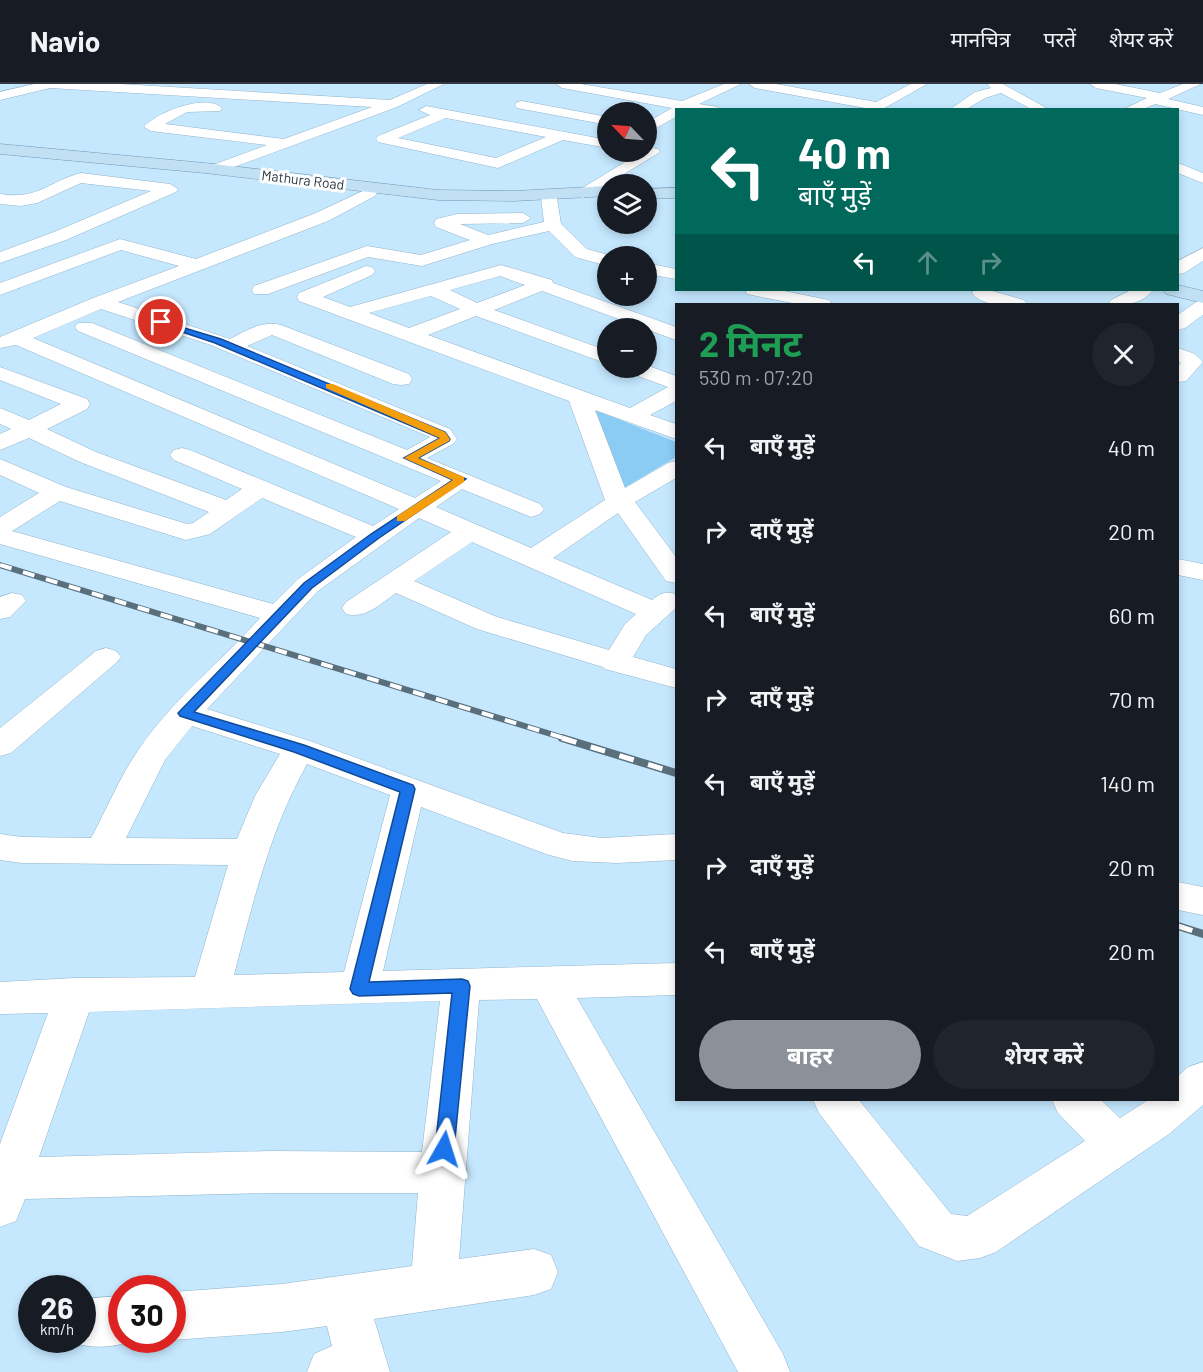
<!DOCTYPE html>
<html lang="hi">
<meta charset="utf-8">
<style>
:root{--surface:#171b24;--page:#20242c;--text:#f1f3f6;--muted:#9ea1a6;--line:#363941;--accent:#8c9099}
body{margin:0;font-family:Barlow,"Noto Sans Devanagari",sans-serif;background:var(--page);color:var(--text);height:100vh;display:flex;flex-direction:column;font-size:22px;white-space:nowrap}
*{box-sizing:border-box;margin:0}
p{font-size:20px;color:var(--muted)}
.icon{flex:none;width:33px;height:33px;fill:none;stroke:currentColor;stroke-width:2;stroke-linecap:round;stroke-linejoin:round}
.map{position:relative;flex:1;overflow:hidden}
.details{position:absolute;left:675px;top:219px;width:504px;height:798px;display:flex;flex-direction:column;background:var(--surface);border-radius:0px;box-shadow:0 3px 9px #0003}
.details>*{flex:none}
.top-card{position:absolute;left:675px;top:24px;width:504px;height:183px;border-radius:0px;box-shadow:0 3px 9px #0003;background:#00695c;color:#fff;overflow:hidden}
.needle{width:39px;rotate:295deg}
.buttons{position:absolute;left:597px;top:18px;display:grid;gap:12px}
.buttons a{display:grid;place-items:center;width:60px;height:60px;border-radius:50%;background:var(--surface);box-shadow:0 3px 9px #0003;font-size:30px}
.speed{position:absolute;left:18px;top:1191px;display:flex;gap:12px;font-size:30px;font-weight:700;text-align:center}
.speed>*{display:grid;place-content:center;width:78px;height:78px;border-radius:50%;background:var(--surface);box-shadow:0 3px 9px #0003;line-height:1}
.speed small{font-size:15px;font-weight:400}
.speed .limit{border:9px solid #d22;background:#fff;color:#111}
.pin{position:absolute;display:grid;place-items:center;width:51px;height:51px;color:#fff;margin:-26px;border:3px solid #fff;border-radius:50%;box-shadow:0 2px 6px #0007}
.me{position:absolute;width:66px;margin:-33px;rotate:6deg;stroke-linejoin:round;filter:drop-shadow(0 0 4px #0008)}
.turn{display:flex;align-items:center;gap:21px;height:126px;padding:0 24px;font-size:27px}
.turn .icon{width:78px;height:78px;stroke-width:2.5}
.turn b{display:block;font-size:42px;line-height:51px}
.lanes{display:flex;align-items:center;height:57px;padding:0 24px;background:#0003;justify-content:center;gap:30px;direction:ltr}
.lanes .off{opacity:.35}
.round{display:grid;place-items:center;flex:none;width:63px;height:63px;border-radius:32px;background:var(--page)}
.overview{display:flex;align-items:center;justify-content:space-between;height:102px;padding:0 24px}
h1{font-size:36px;font-weight:700;line-height:45px;color:#1e9e55}
.cta{display:flex;gap:12px;margin-top:auto;padding:12px 24px}
.cta a{flex:1;height:69px;border-radius:36px;background:var(--accent);color:#fff;font-size:24px;font-weight:700;line-height:69px;text-align:center}
.cta a+a{background:var(--page);color:var(--text)}
ul{padding:0;list-style:none}
li{display:flex;align-items:center;gap:18px;height:84px;padding:0 24px}
li div{flex:1}
li b{display:block;font-size:22px}
li em{font-style:normal}
header{display:flex;align-items:center;gap:36px;box-sizing:border-box;height:84px;padding:0 30px;background:var(--surface);border-bottom:2px solid var(--line)}
header strong{font-size:28px}
nav{display:flex;gap:33px;margin-inline-start:auto;font-size:21px}
.map>svg:first-child{display:block}
.green{fill:#8bccf5}
.lines{fill:none;stroke-linecap:round;stroke-linejoin:round}
.minor-casing{stroke:#92b4ca;stroke-width:1}
.major-casing{stroke:#7298b1;stroke-width:1}
.minor{fill:#fff;fill-rule:evenodd}
.major{fill:#c2e0f4;fill-rule:evenodd}
.rail-far1-casing{stroke:#5a6f7c;stroke-width:6}
.rail-casing{stroke:#5a6f7c;stroke-width:8}
.rail-far1{stroke:#fff;stroke-width:4;stroke-dasharray:12;stroke-linecap:butt}
.rail{stroke:#fff;stroke-width:5;stroke-dasharray:15;stroke-linecap:butt}
.route{fill:#1a73e8;stroke:#114b97;stroke-width:1.5}
.slow{fill:#f59e0b}
.labels{text-anchor:middle;stroke-width:6;stroke-linejoin:round;paint-order:stroke}
.far-street-label{font-size:14px;fill:#2a3841;stroke:#fff}
</style>
<header>
<strong>Navio</strong>
<nav><a>मानचित्र</a><a>परतें</a><a>शेयर करें</a></nav>
</header>
<div class="map">
<svg width="1203" height="1288" viewBox="0 0 1203 1288">
<rect width="100%" height="100%" fill="#c5e8ff"/>
<polygon class="green" points="595,326 676,358 676,373 622,405 591,327"/>
<g class="lines">
<g class="minor-casing">
<g id="minor">
<path d="M34 0H120L390 16 427 0H444L397 23 215 90 210 88 207 85 210 82 267 61 151 47 144 43C157 28 206 9 222 24L220 27 187 28 165 40 284 55 372 23 50 4 0 16V8Z"/>
<polygon points="556,0 581,0 682,17 724,0 741,0 699,20 718,23 719,26 676,26 676,33 649,48 646,48 646,39 672,24 562,4"/>
<polygon points="749,0 776,0 876,18 911,0 927,0 881,26 864,26 865,24 755,4"/>
<polygon points="987,0 1003,0 1050,26 1033,26 1001,9 985,14 965,26 949,26 975,8 991,4"/>
<polygon points="1090,0 1115,0 1160,9 1183,0 1201,0 1168,15 1203,23 1203,31 1155,20 1141,26 1122,26 1147,14 1096,4"/>
<polygon points="522,17 608,33 608,41 517,24 515,21 517,18"/>
<path d="M426 22 608 56V64L563 56 498 84 378 58 376 55 378 52 430 31 419 26ZM446 34 546 53 496 74 398 54Z"/>
<polygon points="646,63 658,65 660,68 588,112 582,114 574,109 640,69 639,68 646,68"/>
<polygon points="1178,79 1203,89 1203,99 1178,89"/>
<path d="M81 89 170 100 178 105 176 108 66 156 0 179V168L54 148 151 107 81 99 37 119 21 122 0 120V110C39 116 47 98 81 89Z"/>
<path d="M369 104 377 109 375 112 328 137 118 218 230 255C246 247 262 236 281 241L409 290 412 295 409 300 401 301 393 300 272 251 247 262 450 345 457 355 453 360 427 374 540 420 544 425 540 430 531 433 462 405 436 423 531 464 605 416 569 317 299 217 297 213 299 209 366 182 372 183 375 187 372 191 323 213 350 223 501 181 552 196 553 199 676 243V256L542 207 494 226 608 267V280L476 232 428 251 630 324 668 303 627 288 624 284H646V281L676 292V317L650 331 676 340V355L595 326 625 404 668 379 676 377V394L635 418 676 473V499L666 497 618 429 553 474 652 516C660 509 666 507 676 510V524L646 551 633 573 676 585V604L605 585 603 583 477 545 396 509C380 520 366 535 346 530L342 524 346 518 451 448 419 434 318 507 207 625 310 657 563 749 602 754 676 750V776L617 779 572 777 546 770 421 723 383 887 676 879V911L577 914 783 1270 790 1288H738L537 915 479 916 459 1175 534 1165 551 1171 558 1188 551 1205 534 1211 374 1235 390 1288H307L314 1270 332 1262 327 1242 282 1248 172 1256H170H172V1208L282 1200 412 1182 418 1109H270L25 1115 16 1137 0 1143V1060L48 929 0 930V898L75 894 195 893 228 781 22 779 0 776V750L22 753 91 754C107 725 120 692 139 665 172 616 221 578 260 534L0 460V433L39 409 0 391V375L66 403 187 440 193 439 209 428 80 378 29 354 0 366V350L11 345 0 340V324L29 336 61 320 0 296V283L87 315 90 320 87 325 47 345 96 368 226 416 242 405 174 376 170 371 174 366 182 364 190 366 373 442 399 425 16 261 0 264V253L93 214 179 182 121 166 0 211V199L120 155 196 175 316 129ZM500 192 525 201 477 219 450 206ZM431 212 460 225 409 244 369 229ZM101 225 211 261 430 353 407 366 92 239H78L75 243 78 247 441 397 415 414 33 254ZM262 414 356 453 298 495 273 520 12 447 60 417 186 456 210 450ZM472 458 636 530 625 540 609 566 497 533 414 497ZM192 642 280 670 255 712 237 755 126 754 165 676ZM307 680 390 711 344 888 234 891C253 818 270 746 307 680ZM440 917 422 1068 270 1067 39 1073 89 928Z"/>
<polygon points="549,109 557,114 561,140 587,165 612,172 608,172 608,182 575,173 549,147 492,160 422,182 368,173 268,210 254,210 252,206 254,202 367,162 421,171 470,156 436,143 434,139 436,135 457,130 523,129 531,134 523,139 460,140 488,151 544,138 541,114"/>
<polygon points="1203,164 1203,177 1184,189 1178,190 1178,177"/>
<polygon points="646,179 676,185 676,195 646,190"/>
<polygon points="745,206 779,206 829,216 832,220 797,220 747,210"/>
<path d="M974 206H989L1024 216 1027 220C1011 222 982 223 972 209Z"/>
<path d="M1131 206H1153C1143 220 1124 222 1108 220L1111 216Z"/>
<polygon points="1203,216 1203,231 1185,244 1178,246 1178,231 1196,218"/>
<polygon points="1178,264 1195,270 1203,278 1186,297 1178,298 1178,282 1181,279 1178,277"/>
<polygon points="1178,475 1203,480 1203,496 1178,491"/>
<polygon points="12,509 22,511 26,517 10,533 0,535 0,513"/>
<polygon points="106,564 116,567 121,573 116,579 11,669 0,672 0,644 96,567"/>
<polygon points="1178,798 1203,803 1203,831 1178,826"/>
<polygon points="1203,978 1203,1021 1169,1050 996,1168 980,1174 957,1177 919,1162 819,1029 813,1016 859,1016 951,1130 967,1132 1085,1057 1058,1029 1052,1016 1101,1016 1120,1034 1148,1016 1178,1016 1178,992 1188,983"/>
<path d="M122 1212V1256H134C112 1265 87 1265 65 1256H82V1215Z"/>
</g>
</g>
<g class="major-casing">
<g id="major">
<polygon points="0,60 205,79 438,106 514,107 608,102 608,112 514,117 438,116 205,89 0,70"/>
<polygon points="676,104 676,114 646,115 646,105"/>
<polygon points="1178,201 1203,207 1203,219 1166,210 1163,206 1178,206"/>
</g>
</g>
<use href="#minor" class="minor"/>
<use href="#major" class="major"/>
<g class="rail-far1-casing">
<polyline id="rail-far1" points="0,481 567,655"/>
</g>
<g class="rail-casing">
<g id="rail">
<polyline points="562,654 676,689"/>
<polyline points="1178,842 1203,850"/>
</g>
</g>
<use href="#rail-far1" class="rail-far1"/>
<use href="#rail" class="rail"/>
</g>
<polygon class="route" points="158,236 221,255 445,348 450,355 449,357 418,374 466,395 379,454 312,504 194,628 304,661 413,701 415,705 369,898 462,895 468,897 470,902 454,1065 451,1071 444,1074 438,1071 435,1065 452,909 359,912 353,910 350,905 400,708 294,668 180,632 178,629 304,499 371,450 453,396 404,374 440,354 215,259 158,240"/>
<polygon class="slow" points="326,300 333,300 445,348 450,355 449,357 418,374 464,393 464,398 405,437 397,437 397,432 453,396 404,374 440,354 326,304"/>
<g class="labels">
<g class="far-street-label">
<text transform="translate(303 96) rotate(7)" y="5">Mathura Road</text>
</g>
</g>
</svg>
<div class="buttons">
<a><svg class="needle" viewBox="-14 -14 28 28"><path d="M0-13l5 13h-10z" fill="#e53935"/><path d="M0 13l5-13h-10z" fill="#9ea1a6"/></svg></a>
<a><svg class="icon" aria-label="layers" viewBox="0 0 24 24"><path d="M12 4l9 5-9 5-9-5zM3 14l9 5 9-5"/></svg></a>
<a>+</a>
<a>−</a>
</div>
<div class="speed"><div>26<small>km/h</small></div><div class="limit">30</div></div>
<div class="pin" style="left:161px;top:238px;background:#d93025"><svg class="icon" aria-label="arrive" viewBox="0 0 24 24"><path d="M6 21V4h12l-3 4 3 4H6"/></svg></div>
<svg class="me" style="left:444px;top:1065px" viewBox="-20 -20 40 40"><path d="M0-17L14 15 0 8-14 15z" fill="#1a73e8" stroke="#fff" stroke-width="4"/></svg>
<div class="top-card">
<div class="turn"><svg class="icon" aria-label="left" viewBox="0 0 24 24"><path d="M17 20v-9H6M10 6l-5 5 5 5"/></svg><div><b>40 m</b>बाएँ मुड़ें</div></div>
<div class="lanes"><svg class="icon" aria-label="left" viewBox="0 0 24 24"><path d="M17 20v-9H6M10 6l-5 5 5 5"/></svg><svg class="icon off" aria-label="ahead" viewBox="0 0 24 24"><path d="M12 20V5M6 11l6-6 6 6"/></svg><svg class="icon off" aria-label="right" viewBox="0 0 24 24"><path d="M7 20v-9h11M14 6l5 5-5 5"/></svg></div>
</div>
<section class="details">
<div class="overview"><div><h1>2 मिनट</h1><p>530 m · 07:20</p></div><a class="round"><svg class="icon" aria-label="close" viewBox="0 0 24 24"><path d="M6 6l12 12M18 6L6 18"/></svg></a></div>
<ul>
<li><svg class="icon" aria-label="left" viewBox="0 0 24 24"><path d="M17 20v-9H6M10 6l-5 5 5 5"/></svg><div><b>बाएँ मुड़ें</b></div><em>40 m</em></li>
<li><svg class="icon" aria-label="right" viewBox="0 0 24 24"><path d="M7 20v-9h11M14 6l5 5-5 5"/></svg><div><b>दाएँ मुड़ें</b></div><em>20 m</em></li>
<li><svg class="icon" aria-label="left" viewBox="0 0 24 24"><path d="M17 20v-9H6M10 6l-5 5 5 5"/></svg><div><b>बाएँ मुड़ें</b></div><em>60 m</em></li>
<li><svg class="icon" aria-label="right" viewBox="0 0 24 24"><path d="M7 20v-9h11M14 6l5 5-5 5"/></svg><div><b>दाएँ मुड़ें</b></div><em>70 m</em></li>
<li><svg class="icon" aria-label="left" viewBox="0 0 24 24"><path d="M17 20v-9H6M10 6l-5 5 5 5"/></svg><div><b>बाएँ मुड़ें</b></div><em>140 m</em></li>
<li><svg class="icon" aria-label="right" viewBox="0 0 24 24"><path d="M7 20v-9h11M14 6l5 5-5 5"/></svg><div><b>दाएँ मुड़ें</b></div><em>20 m</em></li>
<li><svg class="icon" aria-label="left" viewBox="0 0 24 24"><path d="M17 20v-9H6M10 6l-5 5 5 5"/></svg><div><b>बाएँ मुड़ें</b></div><em>20 m</em></li>
</ul>
<div class="cta"><a>बाहर</a><a>शेयर करें</a></div>
</section>
</div>
